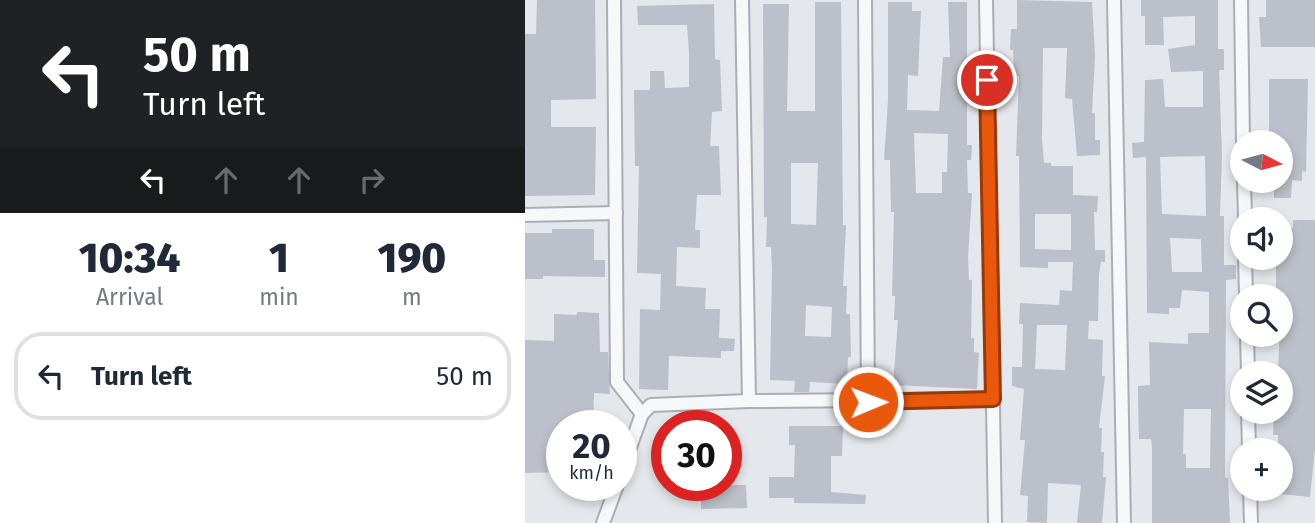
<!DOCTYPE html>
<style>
:root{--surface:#fff;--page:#f6f6f7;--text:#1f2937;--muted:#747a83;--line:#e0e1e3}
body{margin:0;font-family:"Fira Sans",sans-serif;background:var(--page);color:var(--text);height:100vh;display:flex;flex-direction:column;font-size:26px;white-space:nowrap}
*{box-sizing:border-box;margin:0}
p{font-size:23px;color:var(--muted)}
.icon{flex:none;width:38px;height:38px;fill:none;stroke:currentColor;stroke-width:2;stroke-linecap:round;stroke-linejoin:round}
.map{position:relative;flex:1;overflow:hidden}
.sheet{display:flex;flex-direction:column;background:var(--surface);width:525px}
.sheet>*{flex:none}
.top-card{background:#202124;color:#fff;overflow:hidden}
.needle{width:46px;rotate:96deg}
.buttons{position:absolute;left:705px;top:130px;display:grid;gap:14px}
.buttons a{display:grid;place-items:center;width:63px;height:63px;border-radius:50%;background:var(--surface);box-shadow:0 4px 10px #0003;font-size:35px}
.speed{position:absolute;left:21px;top:410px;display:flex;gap:14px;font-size:35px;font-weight:700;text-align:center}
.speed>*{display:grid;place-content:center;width:91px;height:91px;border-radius:50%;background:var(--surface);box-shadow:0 4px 10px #0003;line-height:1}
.speed small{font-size:18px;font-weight:400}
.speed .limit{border:10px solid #d22;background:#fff;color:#111}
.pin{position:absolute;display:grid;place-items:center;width:60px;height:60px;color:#fff;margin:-30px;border:4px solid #fff;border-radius:50%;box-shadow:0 2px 7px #0007}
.me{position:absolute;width:77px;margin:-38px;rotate:89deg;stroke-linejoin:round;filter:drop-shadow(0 0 5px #0008)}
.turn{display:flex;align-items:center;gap:24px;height:147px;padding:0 28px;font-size:32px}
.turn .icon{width:91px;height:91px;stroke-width:2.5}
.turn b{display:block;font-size:49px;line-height:60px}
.lanes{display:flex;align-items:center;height:66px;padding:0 28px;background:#0003;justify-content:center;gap:35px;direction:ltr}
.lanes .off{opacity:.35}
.eta{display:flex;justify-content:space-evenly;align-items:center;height:119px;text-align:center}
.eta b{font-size:42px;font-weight:800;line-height:49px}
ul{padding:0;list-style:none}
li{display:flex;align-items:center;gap:21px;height:88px;margin:0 14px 10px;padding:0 14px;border:4px solid var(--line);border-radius:28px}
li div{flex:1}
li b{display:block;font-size:26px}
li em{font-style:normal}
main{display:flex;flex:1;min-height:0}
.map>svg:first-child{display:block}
.building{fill:#bbc0ca;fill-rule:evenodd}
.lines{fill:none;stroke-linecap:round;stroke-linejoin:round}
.street-casing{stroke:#a9aeb7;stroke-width:16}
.street{stroke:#f7f8fa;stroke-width:12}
.route-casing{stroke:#983908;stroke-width:18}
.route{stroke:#ea580c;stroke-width:12}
</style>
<main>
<section class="sheet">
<div class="top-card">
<div class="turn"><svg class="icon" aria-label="left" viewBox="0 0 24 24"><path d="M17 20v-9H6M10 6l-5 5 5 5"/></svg><div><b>50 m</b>Turn left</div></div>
<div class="lanes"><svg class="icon" aria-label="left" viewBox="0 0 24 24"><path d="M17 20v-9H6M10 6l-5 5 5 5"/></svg><svg class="icon off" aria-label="ahead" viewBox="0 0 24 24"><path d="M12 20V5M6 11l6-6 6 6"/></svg><svg class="icon off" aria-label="ahead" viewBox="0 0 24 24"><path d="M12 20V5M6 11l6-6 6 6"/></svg><svg class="icon off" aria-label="right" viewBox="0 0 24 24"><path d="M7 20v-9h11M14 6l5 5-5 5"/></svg></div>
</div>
<div class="eta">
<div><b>10:34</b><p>Arrival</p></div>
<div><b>1</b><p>min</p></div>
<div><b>190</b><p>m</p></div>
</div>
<ul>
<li><svg class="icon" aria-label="left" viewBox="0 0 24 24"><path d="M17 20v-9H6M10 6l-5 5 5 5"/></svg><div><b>Turn left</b></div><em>50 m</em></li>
</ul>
</section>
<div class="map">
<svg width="790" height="523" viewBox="0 0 790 523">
<rect width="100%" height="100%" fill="#e4e7ec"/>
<g class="building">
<polygon points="12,0 70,0 71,99 26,100 26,127 71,127 70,195 0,196 0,34 11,34"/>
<path d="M492 0 567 2 570 56 567 113H570V140H575V155L552 156 547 99 540 98 542 48H518L517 139 519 163H526V166H548V195L573 196 572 212H569L570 250H580V262H576L574 274 573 321H564L563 339 578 340 577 376H580L574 428H577L576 452H579L578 477H581L577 523H552L556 485 523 483 522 523 502 522 503 496 495 495 500 440H495L499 389 487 386V367H497L498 324H494L495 303 534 305 535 290 547 291 548 262H523V268L495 267 494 156H491L494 76H489L488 50H485L486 29H492ZM510 214H546V250L510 249ZM512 325H542L540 370 510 369Z"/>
<path d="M616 0H693V49H699V70H694L697 156 695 216H699V265H711V279L701 280 700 478H703L705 523H627V447L626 439H614L613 398V386L625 385 624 342 663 344V333H684V292L657 290 655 308H644V314L622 313 621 157 608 158 607 143 619 142 620 80 638 79 640 107H678V71L646 72 643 49 670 45V16L638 17 639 45H620V16H616ZM680 156 681 216 637 214 635 157ZM645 238 676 239 677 272H647ZM659 409H686L685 468H661V454H658Z"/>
<polygon points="741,0 790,0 790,47 736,47 734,17 741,17"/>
<path d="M290 2H316L318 225H321L318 286H322L321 314H325L326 357H323L322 384 285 382 284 392H269L270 381 245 380 247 271 246 247H241L242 217H239L238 4H264L262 111H290ZM266 163H293L291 225 266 224ZM281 305 307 307 306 337 280 336Z"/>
<path d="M363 2H387V11H396L393 76 383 75 382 110 414 111 418 57H425L423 2H442V145H447L446 160H442L443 193H447L443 257 444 280H447L446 338H449V352L454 353 452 389 368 385 373 320H369L370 296H367L369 212H366L365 160H359L363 100ZM389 133 423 134 422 172H417V193H391Z"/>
<polygon points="189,4 190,59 195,60 197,111 187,112 185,146 194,146 196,195 172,195 170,230 175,230 175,248 152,247 151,286 181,288 180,309 195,309 194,338 210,339 209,351 196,351 196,358 144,356 143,390 114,389 115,309 135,310 136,274 112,273 114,166 110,166 109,90 125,90 125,71 139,71 140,88 164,87 164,53 162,25 113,25 112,6"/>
<polygon points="744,79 783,79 781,172 777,171 777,181 767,180 766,198 749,198 749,180 756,180 756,142 744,142"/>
<polygon points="768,220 790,220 790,448 785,497 756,494 756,450 753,450 753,435 748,435 749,411 756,411 756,373 753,373 756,295 751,295 751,257 756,257 756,228 768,228"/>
<polygon points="27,229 69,229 69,260 80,260 80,277 18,276 18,279 0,279 0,233 27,233"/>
<polygon points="52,312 74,313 75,352 83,352 85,394 69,393 68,425 37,425 37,472 0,473 0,340 29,341 29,314 52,315"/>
<polygon points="264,426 318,426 317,456 306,456 306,492 341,495 340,504 269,503 269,498 244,498 244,477 269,477 270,445 264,445"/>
<polygon points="176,485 221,485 222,508 176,509"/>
</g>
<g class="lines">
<g class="street-casing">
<g id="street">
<polyline points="89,0 92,382 117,414 126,405 224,401 468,399"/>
<polyline points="217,0 224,401"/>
<polyline points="340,0 343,402"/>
<polyline points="461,0 470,523"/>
<polyline points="589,0 599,523"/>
<polyline points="716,0 718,142"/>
<polyline points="719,180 720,219"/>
<polyline points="0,215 91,213"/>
<polyline points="720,257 721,296"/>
<polyline points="722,334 723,373"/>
<polyline points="723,411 724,450"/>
<polyline points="96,472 117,414"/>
<polyline points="725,488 726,523"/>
<polyline points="78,523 92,485"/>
</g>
</g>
<use href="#street" class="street"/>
</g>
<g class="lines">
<g class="route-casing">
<polyline id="route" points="343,402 468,399 462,80"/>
</g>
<use href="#route" class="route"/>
</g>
</svg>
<div class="buttons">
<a><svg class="needle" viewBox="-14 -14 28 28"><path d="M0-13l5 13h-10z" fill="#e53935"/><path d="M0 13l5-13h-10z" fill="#747a83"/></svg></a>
<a><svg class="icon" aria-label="sound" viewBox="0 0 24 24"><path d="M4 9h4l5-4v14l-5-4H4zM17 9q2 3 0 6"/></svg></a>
<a><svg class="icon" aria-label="search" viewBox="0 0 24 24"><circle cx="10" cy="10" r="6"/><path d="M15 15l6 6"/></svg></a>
<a><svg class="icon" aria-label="layers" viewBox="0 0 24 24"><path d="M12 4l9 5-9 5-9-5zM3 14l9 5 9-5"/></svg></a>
<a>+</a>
</div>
<div class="speed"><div>20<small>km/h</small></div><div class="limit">30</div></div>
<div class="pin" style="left:462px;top:80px;background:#d93025"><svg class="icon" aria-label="arrive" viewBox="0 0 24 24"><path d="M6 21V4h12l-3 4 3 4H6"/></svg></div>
<svg class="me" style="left:343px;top:402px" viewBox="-20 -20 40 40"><circle r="17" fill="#ea580c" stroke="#fff" stroke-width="3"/><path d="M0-11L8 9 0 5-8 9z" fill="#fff"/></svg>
</div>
</main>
